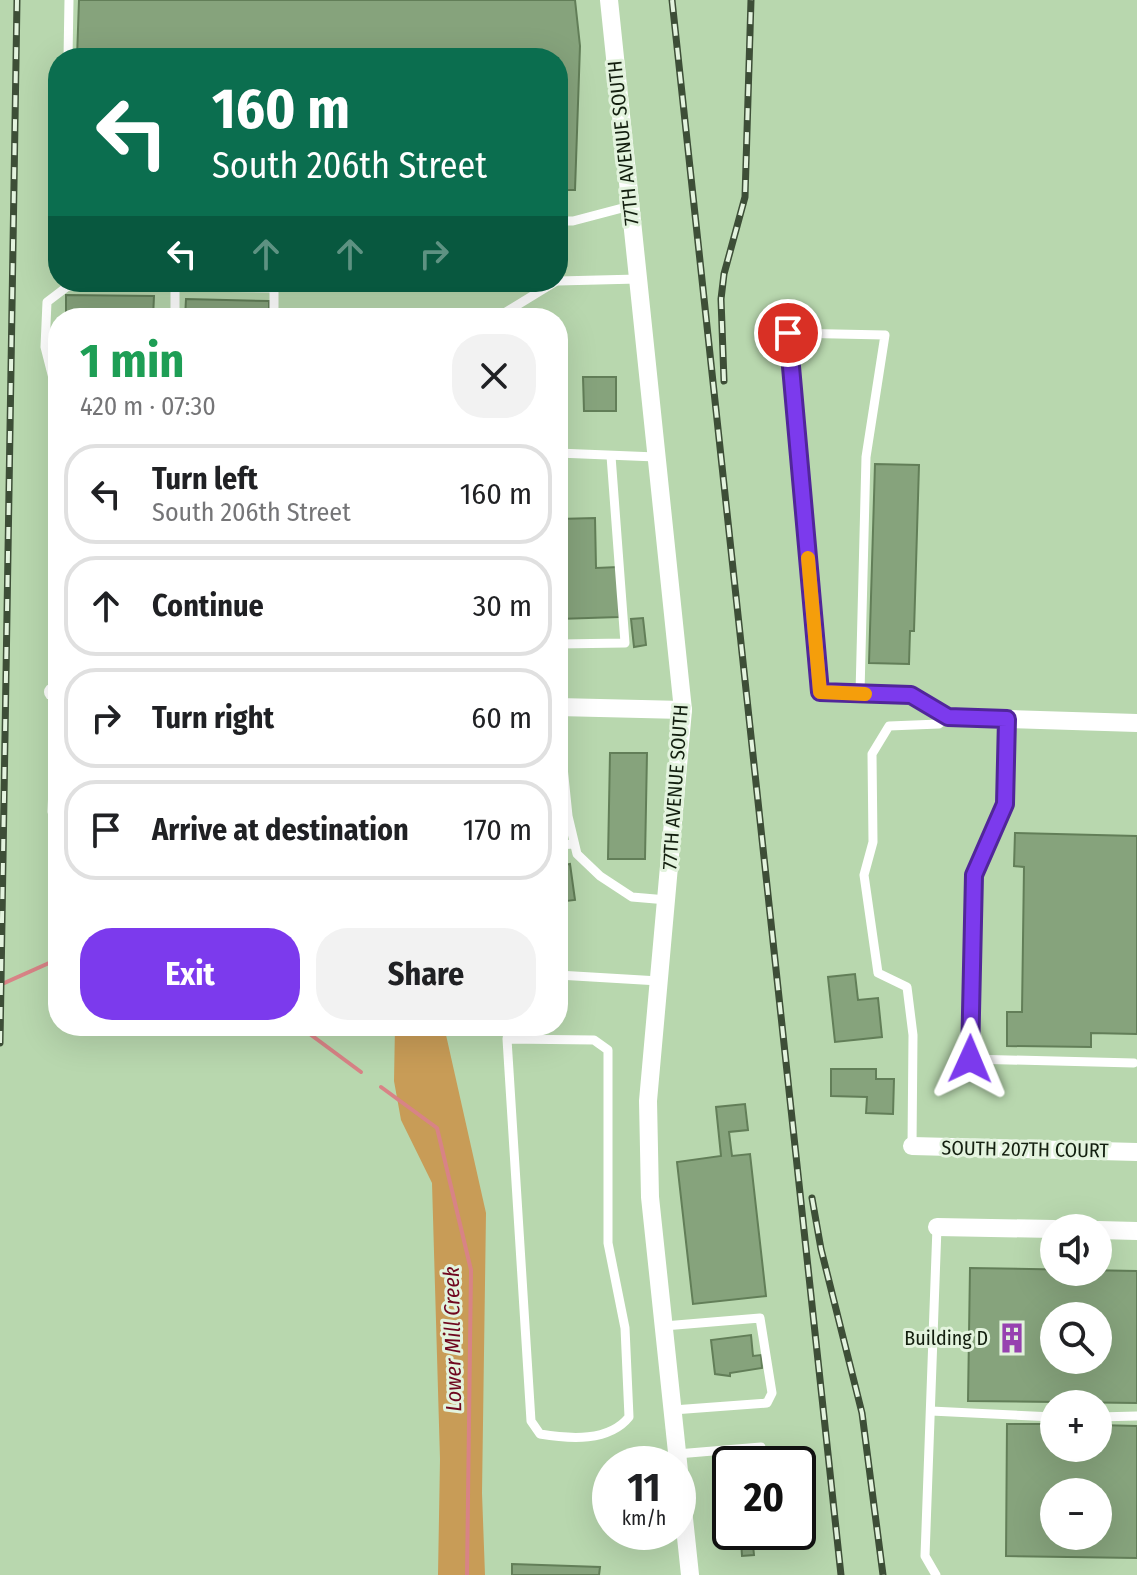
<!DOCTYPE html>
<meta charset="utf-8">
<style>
:root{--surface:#fff;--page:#f2f2f2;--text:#202124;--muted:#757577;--line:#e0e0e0;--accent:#7c3aed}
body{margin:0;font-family:"Fira Sans Condensed",sans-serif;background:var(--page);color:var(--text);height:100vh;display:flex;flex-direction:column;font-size:30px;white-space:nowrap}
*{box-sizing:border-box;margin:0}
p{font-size:26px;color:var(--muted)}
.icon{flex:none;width:44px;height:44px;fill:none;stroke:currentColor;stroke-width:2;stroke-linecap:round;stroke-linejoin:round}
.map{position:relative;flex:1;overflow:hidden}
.sheet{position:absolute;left:48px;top:308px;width:520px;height:728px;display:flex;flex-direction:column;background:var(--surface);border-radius:32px;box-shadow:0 8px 32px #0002}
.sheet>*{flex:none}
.hud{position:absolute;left:48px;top:48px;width:520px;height:244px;border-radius:32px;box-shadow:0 8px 32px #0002;background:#0b6e4f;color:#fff;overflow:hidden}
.controls{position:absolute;left:1040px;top:1214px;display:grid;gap:16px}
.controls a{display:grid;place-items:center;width:72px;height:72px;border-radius:50%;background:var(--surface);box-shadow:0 8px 32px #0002;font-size:40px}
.speed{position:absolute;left:592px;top:1446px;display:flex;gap:16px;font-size:40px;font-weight:700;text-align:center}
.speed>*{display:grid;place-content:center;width:104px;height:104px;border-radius:50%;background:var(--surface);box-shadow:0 8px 32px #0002;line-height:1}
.speed small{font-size:20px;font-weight:400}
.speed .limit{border:4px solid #111;border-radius:12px;background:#fff;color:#111}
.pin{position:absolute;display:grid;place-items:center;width:68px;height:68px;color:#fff;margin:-34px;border:4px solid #fff;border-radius:50%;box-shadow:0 2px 8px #0007}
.me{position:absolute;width:88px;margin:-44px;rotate:1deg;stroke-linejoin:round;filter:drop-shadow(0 0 6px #0008)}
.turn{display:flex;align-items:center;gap:28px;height:168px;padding:0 32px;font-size:36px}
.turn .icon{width:104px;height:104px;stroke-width:2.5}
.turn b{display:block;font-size:56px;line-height:68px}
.lanes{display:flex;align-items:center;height:76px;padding:0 32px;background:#0003;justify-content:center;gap:40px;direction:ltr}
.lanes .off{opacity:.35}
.round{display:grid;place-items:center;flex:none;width:84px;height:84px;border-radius:32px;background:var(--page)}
.head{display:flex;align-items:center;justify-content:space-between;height:136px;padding:0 32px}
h1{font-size:48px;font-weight:700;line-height:60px;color:#1e9e55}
.button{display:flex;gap:16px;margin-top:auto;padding:16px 32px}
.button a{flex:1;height:92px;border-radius:32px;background:var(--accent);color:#fff;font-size:32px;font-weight:700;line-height:92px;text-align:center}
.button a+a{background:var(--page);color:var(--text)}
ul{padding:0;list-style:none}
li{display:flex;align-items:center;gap:24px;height:100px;margin:0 16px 12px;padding:0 16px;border:4px solid var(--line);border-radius:32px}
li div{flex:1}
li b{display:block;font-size:30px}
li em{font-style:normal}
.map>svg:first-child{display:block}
.green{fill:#c89c57}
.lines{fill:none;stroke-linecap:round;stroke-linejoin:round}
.stream{stroke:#d88386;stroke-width:4}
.building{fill:#86a37c;stroke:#627e58;stroke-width:2;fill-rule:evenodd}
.lane{stroke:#fff;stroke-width:9}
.street{stroke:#fff;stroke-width:18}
.rail-casing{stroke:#3d4e37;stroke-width:7}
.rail{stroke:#e3f3de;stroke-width:4;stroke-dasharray:12;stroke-linecap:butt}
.route-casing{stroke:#51269a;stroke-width:20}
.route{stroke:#7c3aed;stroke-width:14}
.slow{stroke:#f59e0b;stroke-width:14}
.labels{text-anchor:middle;stroke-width:6;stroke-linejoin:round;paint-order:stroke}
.street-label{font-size:20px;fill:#131f0f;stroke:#e3f3de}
.poi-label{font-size:20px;fill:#131f0f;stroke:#e3f3de;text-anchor:end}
.water-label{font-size:22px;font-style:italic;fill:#6f061e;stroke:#e3f3de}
</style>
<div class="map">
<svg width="1137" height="1575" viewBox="0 0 1137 1575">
<rect width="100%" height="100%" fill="#b8d7ae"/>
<polygon class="green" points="395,1026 444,1026 486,1213 482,1493 485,1575 438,1575 440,1459 432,1183 401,1120 394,1081"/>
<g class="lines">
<g class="stream">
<polyline points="0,985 58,959"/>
<polyline points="299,1026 361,1072"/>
<polyline points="381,1087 437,1128 471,1270 467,1575"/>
</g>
</g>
<g class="building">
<polygon points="79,0 575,0 580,46 575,190 558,190 558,58 77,58"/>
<polygon points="66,295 154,296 153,318 66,318"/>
<polygon points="186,299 269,301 269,318 185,318"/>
<polygon points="583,377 616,377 616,411 584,411"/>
<polygon points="875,464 919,465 914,631 910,631 909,664 869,663"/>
<polygon points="595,518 596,568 618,567 619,617 558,619 558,519"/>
<polygon points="643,618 646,645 634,647 631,619"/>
<polygon points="610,753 647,753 645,859 608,859"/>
<polygon points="1015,833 1137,836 1137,1034 1091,1033 1091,1047 1007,1046 1007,1012 1022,1012 1024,867 1014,866"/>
<polygon points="570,864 575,900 558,902 558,866"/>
<polygon points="855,974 858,1000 878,998 882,1037 835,1042 828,977"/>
<polygon points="831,1069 876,1069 876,1079 894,1079 893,1114 866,1113 867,1097 831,1096"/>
<polygon points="745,1104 748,1130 729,1132 732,1156 750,1154 766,1296 693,1304 677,1162 721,1156 716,1107"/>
<path d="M970 1268 1137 1271V1403L968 1401ZM1054 1316H1098V1360H1054Z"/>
<polygon points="751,1335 753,1356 761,1355 762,1368 730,1373 730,1376 715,1374 711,1340"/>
<path d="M1007 1424H1054V1448H1098V1425L1137 1426V1558L1006 1556ZM1054 1492H1098V1536H1054Z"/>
<polygon points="730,1491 730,1532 777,1532 752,1535 754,1555 742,1556 741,1540 736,1534 724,1536 719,1492"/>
<polygon points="512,1564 600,1567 599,1575 512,1575"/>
</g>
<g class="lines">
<g class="lane">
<polyline points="68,58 69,0"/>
<polyline points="558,221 573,221 630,206"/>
<polyline points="558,281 638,279"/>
<polyline points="175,318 175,287"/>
<polyline points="496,318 555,282"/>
<polyline points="58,398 45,347 47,302 68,286 274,288 274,318"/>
<polyline points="558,453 656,457"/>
<polyline points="558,644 625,643 611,456"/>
<polyline points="53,692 58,569"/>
<polyline points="860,693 866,457 885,335 788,333 820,692 911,695 948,717 939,724 889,726 872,754 873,842 864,875 878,973 907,987 913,1035 912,1146"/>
<polyline points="1007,719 1005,804 974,875 970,1059 1134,1063"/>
<polyline points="58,736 55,736 52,812 58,812"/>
<polyline points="558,765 563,767 568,816 577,854 600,876 632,897 667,900"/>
<polyline points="558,845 574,844"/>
<polyline points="558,975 659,981"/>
<path d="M507 1039 594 1040 608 1050V1243L625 1328 629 1417C609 1442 570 1439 540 1434L531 1421 507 1039 509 1026"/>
<polyline points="664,1326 760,1318 772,1393 767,1403 673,1410"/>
<polyline points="931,1411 1054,1417"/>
<polyline points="1098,1417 1137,1416"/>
<polyline points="677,1454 761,1447"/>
<polyline points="936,1575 925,1556 937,1227"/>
</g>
<g class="street">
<polyline points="609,0 683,710 648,1101 650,1197 690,1575"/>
<polyline points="53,692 58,692"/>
<polyline points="558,707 683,710"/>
<polyline points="948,717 1137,723"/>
<polyline points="912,1146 1137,1152"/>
<polyline points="937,1227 1054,1229"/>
<polyline points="1098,1230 1137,1231"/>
</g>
<g class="rail-casing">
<g id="rail">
<polyline points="672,0 841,1575"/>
<polyline points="724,381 721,299 724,274 745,197 751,0"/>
<polyline points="0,1043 17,0"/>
<polyline points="812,1198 821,1249 862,1413 883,1575"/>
</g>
</g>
<use href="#rail" class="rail"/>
</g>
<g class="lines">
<g class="route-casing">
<polyline id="route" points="788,333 820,692 911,695 948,717 1007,719 1005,804 974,875 970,1059"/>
</g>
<use href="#route" class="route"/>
<polyline class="slow" points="808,558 820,692 865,694"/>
</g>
<defs>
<g id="building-bare" transform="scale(2.4)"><path d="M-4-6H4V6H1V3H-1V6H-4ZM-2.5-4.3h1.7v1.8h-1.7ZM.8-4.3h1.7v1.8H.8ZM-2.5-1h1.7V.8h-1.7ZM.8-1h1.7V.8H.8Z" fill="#9742b0" stroke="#e3f3de" stroke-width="2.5" paint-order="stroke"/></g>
</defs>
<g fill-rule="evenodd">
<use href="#building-bare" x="1012" y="1338"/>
</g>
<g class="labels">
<g class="street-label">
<text transform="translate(623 143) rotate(-96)" y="7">77TH AVENUE SOUTH</text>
<text transform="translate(675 787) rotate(-86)" y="7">77TH AVENUE SOUTH</text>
<text transform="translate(1025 1149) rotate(1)" y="7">SOUTH 207TH COURT</text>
</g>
<g class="poi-label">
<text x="988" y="1345">Building D</text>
</g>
<g class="water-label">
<text transform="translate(452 1339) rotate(-91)" y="8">Lower Mill Creek</text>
</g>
</g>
</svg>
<div class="controls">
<a><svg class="icon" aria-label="sound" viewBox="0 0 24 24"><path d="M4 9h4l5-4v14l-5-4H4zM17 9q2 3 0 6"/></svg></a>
<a><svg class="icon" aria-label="search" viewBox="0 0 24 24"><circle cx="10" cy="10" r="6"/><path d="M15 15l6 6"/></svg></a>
<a>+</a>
<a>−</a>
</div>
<div class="speed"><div>11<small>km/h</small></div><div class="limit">20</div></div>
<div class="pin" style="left:788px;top:333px;background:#d93025"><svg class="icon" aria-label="arrive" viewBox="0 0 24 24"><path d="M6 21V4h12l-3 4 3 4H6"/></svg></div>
<svg class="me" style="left:970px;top:1059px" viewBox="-20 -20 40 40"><path d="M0-17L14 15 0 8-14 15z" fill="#7c3aed" stroke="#fff" stroke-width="4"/></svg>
<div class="hud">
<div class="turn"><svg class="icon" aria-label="left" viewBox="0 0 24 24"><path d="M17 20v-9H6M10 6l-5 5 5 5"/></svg><div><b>160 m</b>South 206th Street</div></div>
<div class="lanes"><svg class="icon" aria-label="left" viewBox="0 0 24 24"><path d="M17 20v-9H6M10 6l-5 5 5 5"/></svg><svg class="icon off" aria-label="ahead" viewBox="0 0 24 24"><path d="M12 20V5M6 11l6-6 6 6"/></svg><svg class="icon off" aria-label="ahead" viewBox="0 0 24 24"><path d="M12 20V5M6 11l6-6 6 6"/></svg><svg class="icon off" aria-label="right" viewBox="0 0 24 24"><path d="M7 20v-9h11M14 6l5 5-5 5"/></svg></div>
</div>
<section class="sheet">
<div class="head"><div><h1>1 min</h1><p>420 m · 07:30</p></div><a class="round"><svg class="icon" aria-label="close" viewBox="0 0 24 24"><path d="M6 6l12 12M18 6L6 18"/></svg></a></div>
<ul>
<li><svg class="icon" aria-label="left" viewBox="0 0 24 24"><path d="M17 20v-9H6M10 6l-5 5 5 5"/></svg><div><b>Turn left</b><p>South 206th Street</p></div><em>160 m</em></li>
<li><svg class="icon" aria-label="ahead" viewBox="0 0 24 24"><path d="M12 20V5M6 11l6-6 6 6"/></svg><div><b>Continue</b></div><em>30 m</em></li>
<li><svg class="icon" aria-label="right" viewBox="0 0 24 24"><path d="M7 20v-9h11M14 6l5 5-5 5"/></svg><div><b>Turn right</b></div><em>60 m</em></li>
<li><svg class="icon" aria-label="arrive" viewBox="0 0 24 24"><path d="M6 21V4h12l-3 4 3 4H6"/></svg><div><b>Arrive at destination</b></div><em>170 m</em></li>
</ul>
<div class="button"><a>Exit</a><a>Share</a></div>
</section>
</div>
